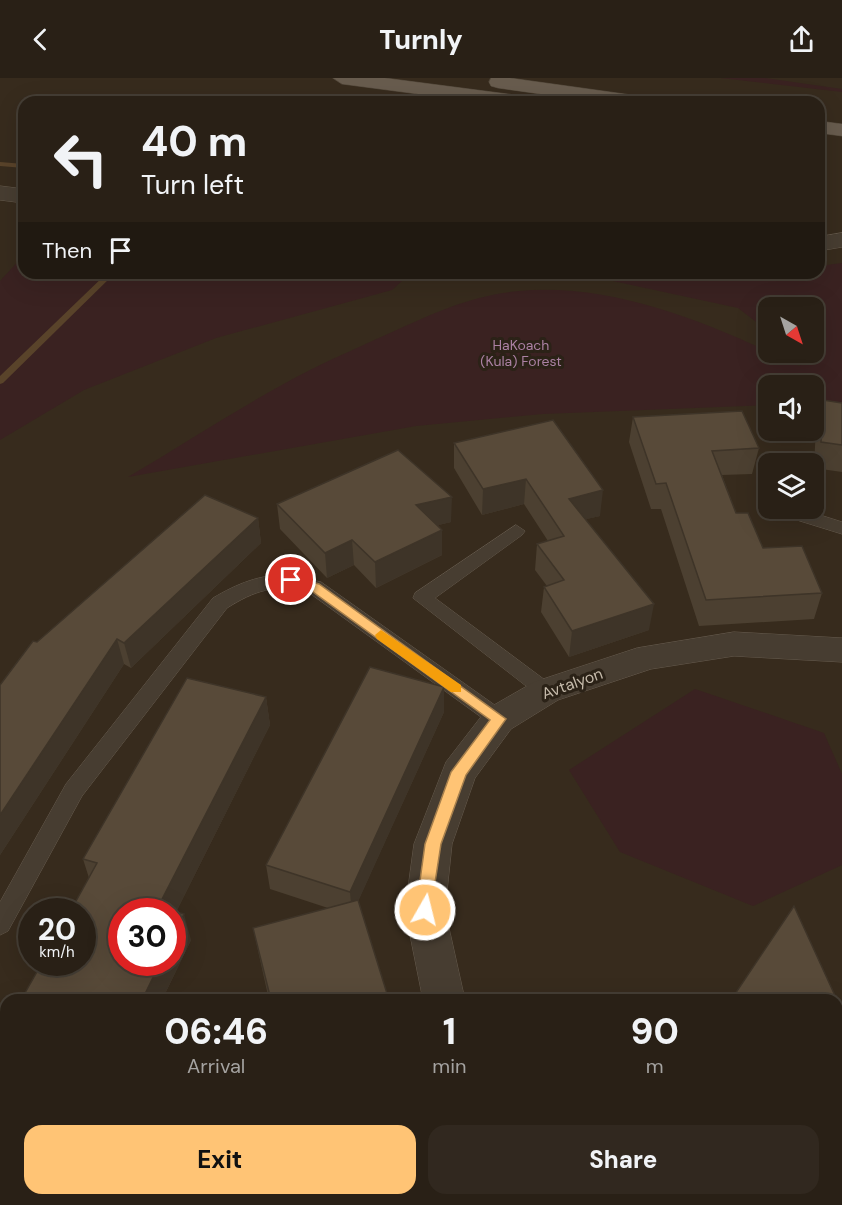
<!DOCTYPE html>
<style>
:root{--surface:#292016;--page:#31281f;--text:#f1f3f6;--muted:#a5a3a1;--line:#453e35;--accent:#ffc475}
body{margin:0;font-family:"DM Sans",sans-serif;background:var(--page);color:var(--text);height:100vh;display:flex;flex-direction:column;font-size:22px;white-space:nowrap}
*{box-sizing:border-box;margin:0}
p{font-size:20px;color:var(--muted)}
.icon{flex:none;width:33px;height:33px;fill:none;stroke:currentColor;stroke-width:2;stroke-linecap:round;stroke-linejoin:round}
.map{position:relative;flex:1;overflow:hidden}
.drawer{position:absolute;left:0px;top:916px;width:843px;height:212px;display:flex;flex-direction:column;background:var(--surface);border-radius:18px 18px 0 0;box-shadow:0 6px 24px #0002,0 0 0 2px var(--line)}
.drawer>*{flex:none}
.banner{position:absolute;left:18px;top:18px;width:807px;height:183px;border-radius:18px;box-shadow:0 6px 24px #0002,0 0 0 2px var(--line);background:#292016;color:var(--text);overflow:hidden}
.needle{width:39px;rotate:141deg}
.fabs{position:absolute;left:758px;top:219px;display:grid;gap:12px}
.fabs a{display:grid;place-items:center;width:66px;height:66px;border-radius:12px;background:var(--surface);box-shadow:0 6px 24px #0002,0 0 0 2px var(--line);font-size:30px}
.speed{position:absolute;left:18px;top:820px;display:flex;gap:12px;font-size:30px;font-weight:700;text-align:center}
.speed>*{display:grid;place-content:center;width:78px;height:78px;border-radius:50%;background:var(--surface);box-shadow:0 6px 24px #0002,0 0 0 2px var(--line);line-height:1}
.speed small{font-size:15px;font-weight:400}
.speed .limit{border:9px solid #d22;background:#fff;color:#111}
.pin{position:absolute;display:grid;place-items:center;width:51px;height:51px;color:#fff;margin:-26px;border:3px solid #fff;border-radius:50%;box-shadow:0 2px 6px #0007}
.me{position:absolute;width:66px;margin:-33px;rotate:8deg;stroke-linejoin:round;filter:drop-shadow(0 0 4px #0008)}
.turn{display:flex;align-items:center;gap:21px;height:126px;padding:0 24px;font-size:27px}
.turn .icon{width:78px;height:78px;stroke-width:2.5}
.turn b{display:block;font-size:42px;line-height:51px}
.then{display:flex;align-items:center;height:57px;padding:0 24px;background:#0003;gap:12px;font-size:22px}
.eta{display:flex;justify-content:space-evenly;align-items:center;height:102px;text-align:center}
.eta b{font-size:36px;font-weight:800;line-height:42px}
.button{display:flex;gap:12px;margin-top:auto;padding:12px 24px}
.button a{flex:1;height:69px;border-radius:18px;background:var(--accent);color:#111;font-size:24px;font-weight:800;line-height:69px;text-align:center}
.button a+a{background:var(--page);color:var(--text)}
header{display:flex;justify-content:space-between;align-items:center;height:78px;padding:0 24px;background:var(--surface);font-size:27px;font-weight:800}
.map>svg:first-child{display:block}
.green{fill:#3a2221}
.lines{fill:none;stroke-linecap:round;stroke-linejoin:round}
.stream{fill:#59432a;fill-rule:evenodd}
.service-casing{stroke:#665b4e;stroke-width:1}
.minor-casing{stroke:#665b4e;stroke-width:1}
.primary-casing{stroke:#51473a;stroke-width:1}
.service{fill:#473d31;fill-rule:evenodd}
.minor{fill:#473d31;fill-rule:evenodd}
.primary{fill:#685c4e;fill-rule:evenodd}
.wall{fill:#4c4031}
.shaded-wall{fill:#3e3428}
.building{fill:#584a39;stroke:#3e3428;stroke-width:1.5}
.route{fill:#ffc475;stroke:#a67f4c;stroke-width:1.5}
.slow{fill:#f59e0b}
.labels{text-anchor:middle;stroke-width:6;stroke-linejoin:round;paint-order:stroke}
.far-park-label{font-size:14px;fill:#ab81a3;stroke:#2b2217}
.street-label{font-size:16px;fill:#c5baaa;stroke:#2b2217}
</style>
<header><svg class="icon" aria-label="back" viewBox="0 0 24 24"><path d="M15 5l-7 7 7 7"/></svg>Turnly<svg class="icon" aria-label="share" viewBox="0 0 24 24"><path d="M12 15V3M7 8l5-5 5 5M5 13v7h14v-7"/></svg></header>
<div class="map">
<svg width="842" height="1127" viewBox="0 0 842 1127">
<rect width="100%" height="100%" fill="#372b1d"/>
<g class="green">
<polygon points="721,0 765,0 842,11 842,14"/>
<polygon points="24,177 24,195 411,195 392,212 216,260 84,312 0,362 0,203"/>
<path d="M842 185V326H813V308H768V327L543 336 416 348 128 399C189 363 249 323 312 291 338 278 364 267 390 255 435 235 469 218 519 213 615 204 716 248 799 288L820 272 813 269V230H768V253L738 230 585 197 741 195C758 203 771 197 789 195 799 194 809 195 819 195V188Z"/>
<polygon points="695,611 824,655 842,696 842,787 753,828 620,774 569,692"/>
</g>
<g class="lines">
<g class="stream">
<polygon points="0,84 24,86 24,90 0,88"/>
<polygon points="107,195 115,195 3,305 0,306 0,298"/>
</g>
<g class="service-casing">
<g id="service">
<polygon points="769,430 798,430 842,444 842,456 771,434"/>
<polygon points="516,447 525,453 522,457 435,520 553,608 556,613 553,618 546,621 539,618 413,520 415,515"/>
<path d="M288 497 321 504 506 635 509 641 506 647 499 649 492 647 308 514C276 505 254 513 227 530L82 718 8 853 0 857V824L66 706 213 520C237 506 260 496 288 497Z"/>
<polygon points="188,1122 217,1122 215,1127 186,1127"/>
</g>
</g>
<g class="minor-casing">
<g id="minor">
<polygon points="0,108 24,111 24,125 0,122"/>
<polygon points="842,155 842,169 819,173 819,159"/>
<polygon points="734,554 842,560 842,584 734,578 651,591 558,622 511,651 475,700 452,766 445,832 465,922 423,922 405,832 414,766 446,684 487,631 534,604 637,570"/>
<polygon points="580,1122 639,1122 641,1127 583,1127"/>
</g>
</g>
<g class="primary-casing">
<g id="primary">
<polygon points="333,0 385,0 523,18 533,24 479,24 342,6"/>
<polygon points="491,0 510,0 639,18 649,24 598,24 498,10 491,8 489,4"/>
<polygon points="819,43 842,46 842,58 819,55"/>
</g>
</g>
<use href="#service" class="service"/>
<use href="#minor" class="minor"/>
<use href="#primary" class="primary"/>
</g>
<g class="wall">
<polygon points="823,322 842,325 842,394 814,390 816,347"/>
<polygon points="633,339 759,370 752,396 722,397 736,435 763,470 822,515 814,541 699,548 661,431 651,431 629,364"/>
<polygon points="454,365 600,438 586,441 649,552 569,579 541,534 544,509 547,508 535,492 537,466 548,463 524,426 482,437 454,390"/>
<polygon points="277,426 451,444 438,447 442,452 442,477 376,510 354,487 327,500 280,451"/>
<polygon points="258,440 261,465 131,590 124,586 0,777 0,607 37,564"/>
<polygon points="444,609 444,634 358,823 389,922 269,922 253,850 328,830 270,811 266,787"/>
<polygon points="266,619 270,647 176,834 191,862 162,922 21,922 89,800 83,781"/>
<polygon points="837,923 842,934 842,1082 837,1082"/>
</g>
<g class="shaded-wall">
<polygon points="526,401 524,426 482,437 483,411"/>
<polygon points="603,412 600,438 566,446 569,421"/>
<polygon points="452,419 451,444 416,453 416,427"/>
<polygon points="258,440 261,465 131,590 124,565"/>
<polygon points="442,452 442,477 376,510 375,484"/>
<polygon points="352,462 354,487 327,500 325,475"/>
<polygon points="654,526 649,552 569,579 572,553"/>
<polygon points="117,561 124,586 0,777 0,737"/>
<polygon points="444,609 444,634 352,837 350,814"/>
<polygon points="266,619 270,647 172,842 158,829"/>
<polygon points="184,836 191,862 162,922 142,922 160,885 172,885 172,860"/>
<polygon points="45,1122 68,1122 66,1127 43,1127"/>
<polygon points="318,1122 387,1122 372,1127 319,1127"/>
</g>
<g class="building">
<polygon points="823,322 842,325 842,367 821,364"/>
<polygon points="742,333 759,370 712,373 736,435 748,435 763,470 802,468 822,515 706,522 666,405 656,406 633,339"/>
<polygon points="553,342 603,412 569,421 654,526 572,553 544,509 564,502 537,466 564,458 526,401 483,411 454,365"/>
<polygon points="398,372 452,419 416,427 442,452 375,484 352,462 325,475 277,426"/>
<polygon points="205,417 258,440 124,565 117,561 0,737 0,607 33,563 37,564"/>
<polygon points="370,589 444,609 350,814 266,787"/>
<polygon points="187,600 266,619 158,829 184,836 172,860 172,834 122,834 122,885 160,885 142,922 21,922 42,885 82,885 82,834 70,834 97,785 83,781"/>
<polygon points="358,822 389,922 271,922 253,850"/>
<polygon points="794,828 837,922 731,922"/>
<polygon points="837,923 842,934 842,1063 837,1062"/>
<polygon points="6,949 6,1122 45,1122 43,1127 0,1127 0,960"/>
</g>
<polygon class="route" points="291,498 319,506 506,641 466,697 441,766 430,837 425,839 419,837 416,832 425,766 451,694 490,642 310,512 287,505 285,502"/>
<polygon class="slow" points="381,552 461,607 461,614 451,614 377,561 375,557"/>
<g class="labels">
<g class="far-park-label">
<text x="521" y="272">HaKoach<tspan x="521" dy="16">(Kula) Forest</tspan></text>
</g>
<g class="street-label">
<text transform="translate(572 605) rotate(-20)" y="6">Avtalyon</text>
</g>
</g>
</svg>
<div class="fabs">
<a><svg class="needle" viewBox="-14 -14 28 28"><path d="M0-13l5 13h-10z" fill="#e53935"/><path d="M0 13l5-13h-10z" fill="#a5a3a1"/></svg></a>
<a><svg class="icon" aria-label="sound" viewBox="0 0 24 24"><path d="M4 9h4l5-4v14l-5-4H4zM17 9q2 3 0 6"/></svg></a>
<a><svg class="icon" aria-label="layers" viewBox="0 0 24 24"><path d="M12 4l9 5-9 5-9-5zM3 14l9 5 9-5"/></svg></a>
</div>
<div class="speed"><div>20<small>km/h</small></div><div class="limit">30</div></div>
<div class="pin" style="left:291px;top:502px;background:#d93025"><svg class="icon" aria-label="arrive" viewBox="0 0 24 24"><path d="M6 21V4h12l-3 4 3 4H6"/></svg></div>
<svg class="me" style="left:425px;top:832px" viewBox="-20 -20 40 40"><circle r="17" fill="#ffc475" stroke="#fff" stroke-width="3"/><path d="M0-11L8 9 0 5-8 9z" fill="#fff"/></svg>
<div class="banner">
<div class="turn"><svg class="icon" aria-label="left" viewBox="0 0 24 24"><path d="M17 20v-9H6M10 6l-5 5 5 5"/></svg><div><b>40 m</b>Turn left</div></div>
<div class="then">Then<svg class="icon" aria-label="arrive" viewBox="0 0 24 24"><path d="M6 21V4h12l-3 4 3 4H6"/></svg></div>
</div>
<section class="drawer">
<div class="eta">
<div><b>06:46</b><p>Arrival</p></div>
<div><b>1</b><p>min</p></div>
<div><b>90</b><p>m</p></div>
</div>
<div class="button"><a>Exit</a><a>Share</a></div>
</section>
</div>
